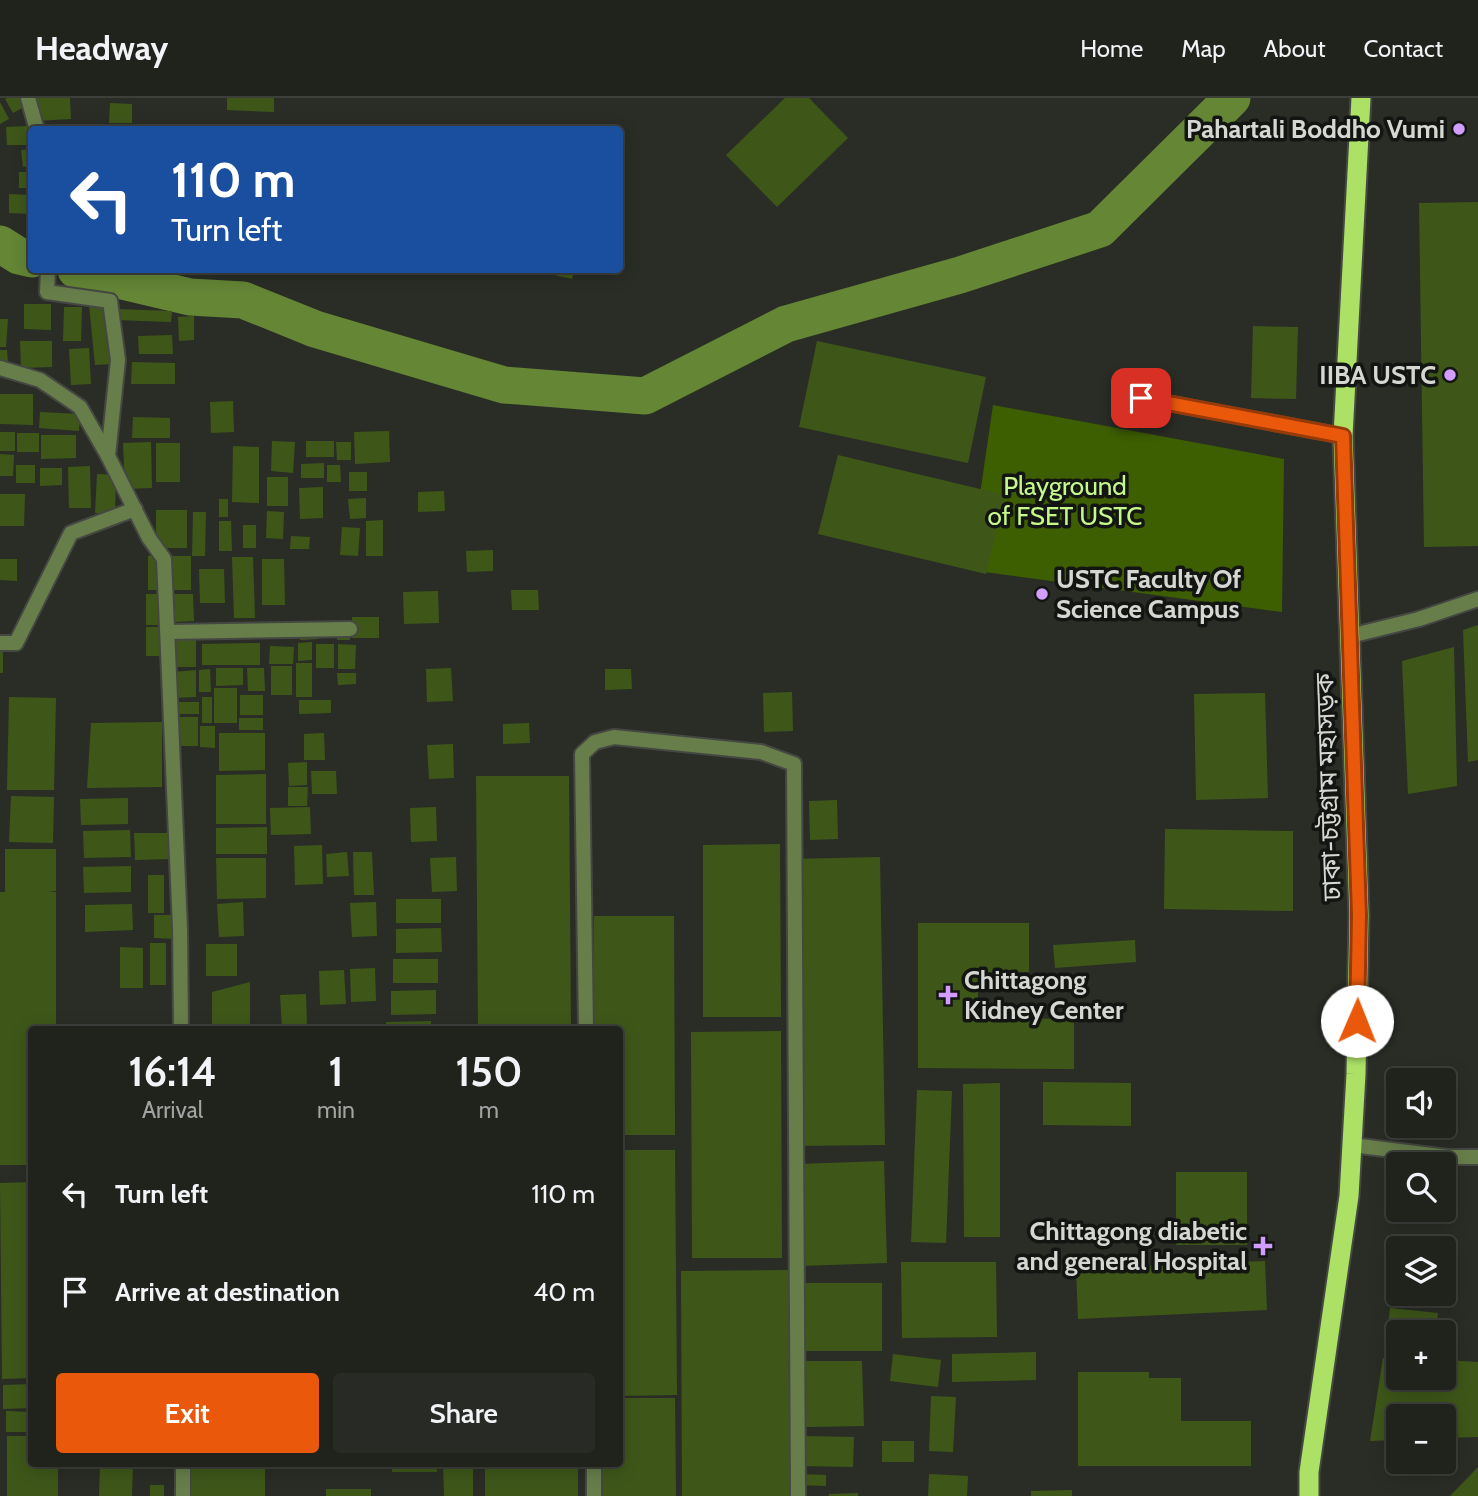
<!DOCTYPE html>
<meta charset="utf-8">
<style>
:root{--surface:#20221c;--page:#282a25;--text:#f1f3f6;--muted:#a2a4a3;--line:#3d3f3b;--accent:#ea580c}
body{margin:0;font-family:Cabin,"Noto Sans Bengali",sans-serif;background:var(--page);color:var(--text);height:100vh;display:flex;flex-direction:column;font-size:26px;white-space:nowrap}
*{box-sizing:border-box;margin:0}
p{font-size:23px;color:var(--muted)}
.icon{flex:none;width:38px;height:38px;fill:none;stroke:currentColor;stroke-width:2;stroke-linecap:round;stroke-linejoin:round}
.map{position:relative;flex:1;overflow:hidden}
.side{position:absolute;left:28px;top:928px;width:595px;height:441px;display:flex;flex-direction:column;background:var(--surface);border-radius:7px;box-shadow:0 4px 18px #0003,0 0 0 2px var(--line)}
.side>*{flex:none}
.guide{position:absolute;left:28px;top:28px;width:595px;height:147px;border-radius:7px;box-shadow:0 4px 18px #0003,0 0 0 2px var(--line);background:#1a4fa0;color:#fff;overflow:hidden}
.tools{position:absolute;left:1386px;top:970px;display:grid;gap:14px}
.tools a{display:grid;place-items:center;width:70px;height:70px;border-radius:7px;background:var(--surface);box-shadow:0 4px 18px #0003,0 0 0 2px var(--line);font-size:35px}
.pin{position:absolute;display:grid;place-items:center;width:60px;height:60px;color:#fff;margin:-30px;border-radius:14px;box-shadow:0 4px 10px #0006}
.me{position:absolute;width:77px;margin:-38px;rotate:1deg;stroke-linejoin:round;filter:drop-shadow(0 0 5px #0008)}
.turn{display:flex;align-items:center;gap:24px;height:147px;padding:0 28px;font-size:32px}
.turn .icon{width:91px;height:91px;stroke-width:2.5}
.turn b{display:block;font-size:49px;line-height:60px}
.eta{display:flex;justify-content:space-evenly;align-items:center;height:119px;text-align:center}
.eta b{font-size:42px;font-weight:600;line-height:49px}
.cta{display:flex;gap:14px;margin-top:auto;padding:14px 28px}
.cta a{flex:1;height:80px;border-radius:7px;background:var(--accent);color:#fff;font-size:28px;font-weight:600;line-height:80px;text-align:center}
.cta a+a{background:var(--page);color:var(--text)}
ul{padding:0;list-style:none}
li{display:flex;align-items:center;gap:21px;height:98px;padding:0 28px}
li div{flex:1}
li b{display:block;font-size:26px}
li em{font-style:normal}
header{display:flex;align-items:center;gap:42px;box-sizing:border-box;height:98px;padding:0 35px;background:var(--surface);border-bottom:2px solid var(--line)}
header strong{font-size:33px}
nav{display:flex;gap:38px;margin-inline-start:auto;font-size:24px}
.map>svg:first-child{display:block}
.green{fill:#3e5e02}
.lines{fill:none;stroke-linecap:round;stroke-linejoin:round}
.canal{stroke:#648635;stroke-width:37}
.building{fill:#3e5719}
.service-casing{stroke:#454842;stroke-width:18}
.minor-casing{stroke:#454842;stroke-width:18}
.trunk-casing{stroke:#454842;stroke-width:23}
.service{stroke:#677e4b;stroke-width:14}
.minor{stroke:#677e4b;stroke-width:14}
.trunk{stroke:#ace166;stroke-width:19}
.route-casing{stroke:#983908;stroke-width:18}
.route{stroke:#ea580c;stroke-width:12}
.poi-dot{fill:#d29dfd;stroke:#131512;stroke-width:2.5}
.labels{text-anchor:middle;stroke-width:7;stroke-linejoin:round;paint-order:stroke}
.poi-label{font-size:26px;font-weight:bold;fill:#d5d7d2;stroke:#131512;text-anchor:end}
.park-label{font-size:26px;fill:#c6f78b;stroke:#131512}
.street-label{font-size:26px;fill:#d5d7d2;stroke:#131512}
</style>
<header>
<strong>Headway</strong>
<nav><a>Home</a><a>Map</a><a>About</a><a>Contact</a></nav>
</header>
<div class="map">
<svg width="1478" height="1398" viewBox="0 0 1478 1398">
<rect width="100%" height="100%" fill="#2a2d26"/>
<polygon class="green" points="993,307 1284,361 1282,514 969,472"/>
<g class="lines">
<g class="canal">
<polyline points="0,146 19,158 32,161"/>
<polyline points="76,172 190,199 243,202 315,231 504,287 645,298 786,226 960,177 1100,131 1232,0"/>
</g>
</g>
<g class="building">
<polygon points="7,0 20,0 24,9 13,15 5,1"/>
<polygon points="35,0 70,0 71,21 36,23"/>
<polygon points="227,0 274,0 274,14 227,12"/>
<polygon points="785,0 809,0 848,40 777,109 726,57"/>
<polygon points="0,4 9,21 0,26"/>
<polygon points="110,5 132,6 132,25 109,25"/>
<polygon points="27,28 27,47 7,47 6,29"/>
<polygon points="82,28 82,32 44,32 44,29"/>
<polygon points="32,51 32,68 23,69 21,52"/>
<rect x="19" y="74" width="13" height="16"/>
<polygon points="9,96 32,97 32,116 9,115"/>
<polygon points="1478,104 1478,448 1424,449 1419,105"/>
<polygon points="533,172 574,172 572,181"/>
<polygon points="106,205 112,266 95,267 89,207"/>
<polygon points="24,206 51,206 51,232 24,231"/>
<polygon points="64,209 82,209 81,243 63,243"/>
<polygon points="116,211 172,213 171,224 115,222"/>
<polygon points="194,218 194,242 179,243 178,219"/>
<polygon points="0,221 8,221 6,249 0,249"/>
<polygon points="1253,228 1298,229 1296,301 1251,300"/>
<polygon points="172,237 173,256 139,256 138,238"/>
<polygon points="20,243 52,243 52,269 21,270"/>
<polygon points="817,243 986,279 968,365 799,329"/>
<polygon points="89,250 91,286 71,287 69,251"/>
<polygon points="0,252 7,252 8,265 0,265"/>
<polygon points="132,264 175,265 175,286 131,286"/>
<polygon points="0,296 33,296 33,327 0,326"/>
<polygon points="233,303 234,334 211,335 210,304"/>
<polygon points="40,314 80,316 79,333 39,330"/>
<polygon points="133,319 170,320 170,340 132,340"/>
<polygon points="389,333 390,364 355,366 354,334"/>
<rect x="0" y="334" width="15" height="19"/>
<rect x="17" y="335" width="22" height="19"/>
<polygon points="41,337 76,337 76,360 41,361"/>
<polygon points="272,343 295,344 293,375 271,373"/>
<rect x="306" y="343" width="28" height="16"/>
<polygon points="151,344 152,390 125,391 123,345"/>
<polygon points="336,344 351,344 351,362 337,362"/>
<rect x="156" y="345" width="24" height="39"/>
<polygon points="233,348 259,349 259,405 232,404"/>
<polygon points="0,356 14,357 13,378 0,378"/>
<polygon points="838,357 1005,397 986,476 818,436"/>
<polygon points="324,365 324,380 301,380 301,366"/>
<rect x="16" y="367" width="19" height="18"/>
<polygon points="327,367 340,367 341,384 327,384"/>
<polygon points="90,368 91,410 69,410 68,369"/>
<polygon points="40,370 62,370 62,387 40,388"/>
<rect x="349" y="374" width="18" height="19"/>
<polygon points="97,376 116,377 115,416 95,415"/>
<rect x="267" y="379" width="21" height="29"/>
<polygon points="323,389 323,420 300,421 299,390"/>
<polygon points="444,393 445,413 418,414 418,394"/>
<polygon points="0,396 25,396 24,428 0,428"/>
<polygon points="366,400 366,420 350,421 348,401"/>
<rect x="219" y="401" width="9" height="18"/>
<rect x="156" y="412" width="31" height="38"/>
<polygon points="267,413 284,414 283,441 266,440"/>
<polygon points="193,414 206,414 205,458 192,458"/>
<polygon points="383,422 383,458 366,458 366,423"/>
<polygon points="219,423 231,423 232,453 219,453"/>
<rect x="243" y="427" width="13" height="23"/>
<polygon points="342,429 360,430 358,458 340,457"/>
<polygon points="291,438 310,439 309,451 290,451"/>
<polygon points="493,452 493,473 467,474 466,453"/>
<rect x="148" y="458" width="14" height="34"/>
<rect x="172" y="458" width="19" height="34"/>
<polygon points="232,459 253,459 255,520 234,520"/>
<polygon points="0,461 17,461 17,483 0,482"/>
<polygon points="262,461 284,461 285,507 262,507"/>
<polygon points="199,471 224,471 225,505 200,505"/>
<polygon points="511,492 538,492 539,512 512,512"/>
<polygon points="438,493 439,525 404,526 403,494"/>
<rect x="146" y="496" width="18" height="31"/>
<polygon points="174,496 193,496 194,523 175,524"/>
<rect x="352" y="519" width="27" height="21"/>
<polygon points="336,523 350,523 350,542 337,542"/>
<polygon points="300,526 319,526 319,541 300,542"/>
<polygon points="1478,527 1478,662 1468,664 1463,532"/>
<rect x="146" y="529" width="18" height="29"/>
<rect x="176" y="538" width="20" height="31"/>
<polygon points="312,544 312,562 298,563 298,545"/>
<polygon points="260,545 260,567 202,567 202,546"/>
<rect x="316" y="546" width="18" height="24"/>
<polygon points="338,546 356,547 355,571 338,571"/>
<rect x="0" y="547" width="3" height="28"/>
<polygon points="270,548 294,549 293,566 269,566"/>
<polygon points="1454,549 1457,688 1408,696 1402,563"/>
<rect x="296" y="565" width="16" height="34"/>
<rect x="271" y="568" width="21" height="29"/>
<polygon points="216,570 243,570 243,587 216,588"/>
<polygon points="247,570 264,570 265,593 248,593"/>
<polygon points="451,570 453,603 427,604 426,571"/>
<polygon points="210,571 211,594 199,594 199,572"/>
<polygon points="605,571 631,571 632,591 605,592"/>
<polygon points="196,572 196,599 174,600 173,574"/>
<polygon points="337,575 356,575 356,586 338,587"/>
<rect x="214" y="590" width="23" height="35"/>
<polygon points="792,594 793,633 764,634 763,595"/>
<polygon points="1265,595 1268,700 1196,702 1194,596"/>
<rect x="240" y="597" width="23" height="20"/>
<polygon points="9,599 56,600 54,692 7,692"/>
<rect x="202" y="599" width="10" height="26"/>
<polygon points="299,602 331,602 331,615 299,616"/>
<rect x="174" y="604" width="25" height="12"/>
<rect x="179" y="619" width="19" height="29"/>
<rect x="239" y="620" width="24" height="12"/>
<polygon points="162,624 162,689 87,690 91,625"/>
<polygon points="529,625 530,645 503,646 503,626"/>
<polygon points="200,628 215,628 215,650 200,649"/>
<polygon points="219,635 265,635 265,672 219,673"/>
<polygon points="324,635 325,662 304,662 304,636"/>
<polygon points="453,646 454,680 429,681 427,647"/>
<polygon points="307,664 307,687 289,688 288,665"/>
<polygon points="311,673 336,673 337,696 312,696"/>
<polygon points="266,676 266,726 216,726 216,677"/>
<polygon points="476,678 569,678 571,931 478,931"/>
<polygon points="288,689 308,689 307,708 288,708"/>
<polygon points="11,698 54,699 53,745 9,744"/>
<polygon points="128,700 128,726 81,727 80,701"/>
<polygon points="837,702 838,741 810,742 809,703"/>
<polygon points="310,709 311,736 271,737 270,710"/>
<polygon points="436,709 437,743 411,744 410,710"/>
<polygon points="267,729 267,756 216,756 216,730"/>
<polygon points="1165,731 1293,733 1293,813 1164,811"/>
<polygon points="130,732 131,759 84,760 83,733"/>
<polygon points="134,735 169,735 170,761 135,762"/>
<polygon points="780,746 781,919 703,919 703,747"/>
<polygon points="322,747 323,786 295,787 294,748"/>
<polygon points="5,751 56,751 56,793 47,793 56,794 56,931 32,931 32,1067 0,1067 0,794 5,794"/>
<polygon points="347,754 349,778 327,779 326,756"/>
<polygon points="353,754 372,754 374,797 354,797"/>
<polygon points="456,759 457,793 432,794 430,760"/>
<polygon points="880,759 885,1047 793,1048 788,761"/>
<polygon points="216,760 266,760 266,800 217,801"/>
<polygon points="131,768 131,794 84,795 83,769"/>
<rect x="148" y="777" width="16" height="38"/>
<rect x="396" y="801" width="45" height="24"/>
<polygon points="243,804 244,838 219,839 217,806"/>
<polygon points="376,804 377,838 352,839 350,805"/>
<polygon points="132,806 133,832 85,834 85,807"/>
<polygon points="154,817 174,817 174,841 154,840"/>
<polygon points="594,818 674,818 675,1037 620,1037 620,931 594,931"/>
<polygon points="918,825 1029,825 1029,874 978,874 978,920 1074,921 1074,971 918,970"/>
<polygon points="441,830 442,854 396,855 396,831"/>
<polygon points="1135,842 1136,864 1055,870 1053,847"/>
<rect x="150" y="845" width="16" height="42"/>
<rect x="206" y="846" width="31" height="32"/>
<polygon points="120,849 143,850 143,890 120,890"/>
<rect x="393" y="861" width="45" height="24"/>
<polygon points="375,870 376,903 351,904 350,871"/>
<polygon points="344,872 346,906 320,907 319,873"/>
<polygon points="250,884 250,931 212,931 212,894"/>
<polygon points="436,892 436,916 391,917 391,893"/>
<polygon points="306,896 307,929 282,930 280,897"/>
<polygon points="431,923 431,931 386,931 386,924"/>
<rect x="78" y="926" width="23" height="5"/>
<polygon points="781,933 782,1160 692,1160 691,934"/>
<polygon points="1043,984 1131,985 1131,1028 1043,1027"/>
<polygon points="1000,985 1000,1139 964,1139 963,986"/>
<polygon points="917,992 952,993 946,1145 911,1144"/>
<polygon points="620,1052 675,1052 677,1297 620,1298"/>
<polygon points="884,1063 887,1165 801,1168 797,1066"/>
<rect x="1176" y="1074" width="71" height="73"/>
<polygon points="32,1084 32,1280 2,1281 0,1085"/>
<polygon points="1265,1163 1267,1212 1078,1221 1076,1171"/>
<polygon points="901,1164 996,1164 997,1239 902,1240"/>
<polygon points="790,1172 791,1398 682,1398 681,1173"/>
<rect x="795" y="1185" width="87" height="68"/>
<polygon points="1390,1210 1438,1215 1436,1234 1398,1234 1398,1238 1387,1237"/>
<polygon points="1036,1254 1036,1282 952,1284 952,1256"/>
<polygon points="893,1256 941,1262 938,1289 890,1283"/>
<polygon points="1383,1260 1398,1261 1398,1279 1444,1279 1444,1262 1478,1264 1478,1339 1444,1340 1444,1318 1398,1318 1398,1342 1370,1343"/>
<polygon points="805,1263 862,1263 864,1328 806,1329"/>
<polygon points="1078,1274 1149,1274 1149,1280 1181,1280 1181,1323 1251,1323 1251,1368 1078,1368"/>
<polygon points="32,1286 32,1310 3,1311 3,1287"/>
<polygon points="931,1298 956,1299 953,1354 929,1353"/>
<polygon points="620,1300 675,1300 676,1398 586,1398 585,1365 620,1365"/>
<polygon points="6,1313 32,1314 32,1334 6,1334"/>
<polygon points="7,1338 32,1338 32,1365 58,1365 58,1398 7,1398"/>
<polygon points="803,1338 854,1339 853,1369 802,1368"/>
<rect x="882" y="1343" width="32" height="21"/>
<polygon points="100,1365 133,1365 132,1398 99,1398"/>
<rect x="188" y="1365" width="77" height="33"/>
<rect x="392" y="1365" width="45" height="9"/>
<polygon points="443,1365 473,1365 473,1398 444,1398"/>
<rect x="485" y="1365" width="93" height="33"/>
<polygon points="1478,1369 1478,1398 1450,1398"/>
<polygon points="799,1376 826,1377 826,1388 799,1387"/>
<polygon points="929,1376 968,1378 967,1398 928,1398"/>
<rect x="150" y="1387" width="14" height="11"/>
<rect x="326" y="1391" width="45" height="7"/>
<polygon points="1072,1392 1072,1398 1031,1398 1031,1393"/>
<polygon points="858,1395 858,1398 829,1398 829,1396"/>
</g>
<g class="lines">
<g class="service-casing">
<g id="service">
<polyline points="1141,300 1343,338"/>
<polyline points="1352,1047 1448,1059 1478,1059"/>
</g>
</g>
<g class="minor-casing">
<g id="minor">
<polyline points="28,0 37,32"/>
<polyline points="48,172 47,194 110,203 118,262 108,358 149,440 164,461 180,830 181,931"/>
<polyline points="0,270 40,282 80,309 108,358"/>
<polyline points="168,534 350,531"/>
<polyline points="1350,538 1419,521 1478,501"/>
<polyline points="0,545 16,545 71,435 135,411"/>
<polyline points="586,931 582,656 595,644 614,639 761,654 794,666 798,1398"/>
<polyline points="183,1365 183,1398"/>
<polyline points="594,1365 594,1398"/>
</g>
</g>
<g class="trunk-casing">
<polyline id="trunk" points="1309,1398 1309,1374 1349,1098 1356,976 1359,817 1343,338 1361,0"/>
</g>
<use href="#service" class="service"/>
<use href="#minor" class="minor"/>
<use href="#trunk" class="trunk"/>
</g>
<g class="lines">
<g class="route-casing">
<polyline id="route" points="1141,300 1343,338 1359,817 1357,923"/>
</g>
<use href="#route" class="route"/>
</g>
<g class="poi-dot">
<circle cx="1459" cy="31" r="7"/>
<circle cx="1450" cy="277" r="7"/>
<circle cx="1042" cy="496" r="7"/>
<path d="M944.5 886.5h7v7h7v7h-7v7h-7v-7h-7v-7h7z"/>
<path d="M1259.5 1137.5h7v7h7v7h-7v7h-7v-7h-7v-7h7z"/>
</g>
<g class="labels">
<g class="poi-label">
<text x="1445" y="40">Pahartali Boddho Vumi</text>
<text x="1436" y="286">IIBA USTC</text>
<text x="1056" y="490" text-anchor="start">USTC Faculty Of<tspan x="1056" dy="30">Science Campus</tspan></text>
<text x="964" y="891" text-anchor="start">Chittagong<tspan x="964" dy="30">Kidney Center</tspan></text>
<text x="1247" y="1142">Chittagong diabetic<tspan x="1247" dy="30">and general Hospital</tspan></text>
</g>
<g class="park-label">
<text x="1065" y="397">Playground<tspan x="1065" dy="30">of FSET USTC</tspan></text>
</g>
<g class="street-label">
<text transform="translate(1328 689) rotate(-92)" y="9">ঢাকা-চট্টগ্রাম মহাসড়ক</text>
</g>
</g>
</svg>
<div class="tools">
<a><svg class="icon" aria-label="sound" viewBox="0 0 24 24"><path d="M4 9h4l5-4v14l-5-4H4zM17 9q2 3 0 6"/></svg></a>
<a><svg class="icon" aria-label="search" viewBox="0 0 24 24"><circle cx="10" cy="10" r="6"/><path d="M15 15l6 6"/></svg></a>
<a><svg class="icon" aria-label="layers" viewBox="0 0 24 24"><path d="M12 4l9 5-9 5-9-5zM3 14l9 5 9-5"/></svg></a>
<a>+</a>
<a>−</a>
</div>
<div class="pin" style="left:1141px;top:300px;background:#d93025"><svg class="icon" aria-label="arrive" viewBox="0 0 24 24"><path d="M6 21V4h12l-3 4 3 4H6"/></svg></div>
<svg class="me" style="left:1357px;top:923px" viewBox="-20 -20 40 40"><circle r="19" fill="#fff"/><path d="M0-13L10 11 0 6-10 11z" fill="#ea580c"/></svg>
<div class="guide">
<div class="turn"><svg class="icon" aria-label="left" viewBox="0 0 24 24"><path d="M17 20v-9H6M10 6l-5 5 5 5"/></svg><div><b>110 m</b>Turn left</div></div>
</div>
<section class="side">
<div class="eta">
<div><b>16:14</b><p>Arrival</p></div>
<div><b>1</b><p>min</p></div>
<div><b>150</b><p>m</p></div>
</div>
<ul>
<li><svg class="icon" aria-label="left" viewBox="0 0 24 24"><path d="M17 20v-9H6M10 6l-5 5 5 5"/></svg><div><b>Turn left</b></div><em>110 m</em></li>
<li><svg class="icon" aria-label="arrive" viewBox="0 0 24 24"><path d="M6 21V4h12l-3 4 3 4H6"/></svg><div><b>Arrive at destination</b></div><em>40 m</em></li>
</ul>
<div class="cta"><a>Exit</a><a>Share</a></div>
</section>
</div>
